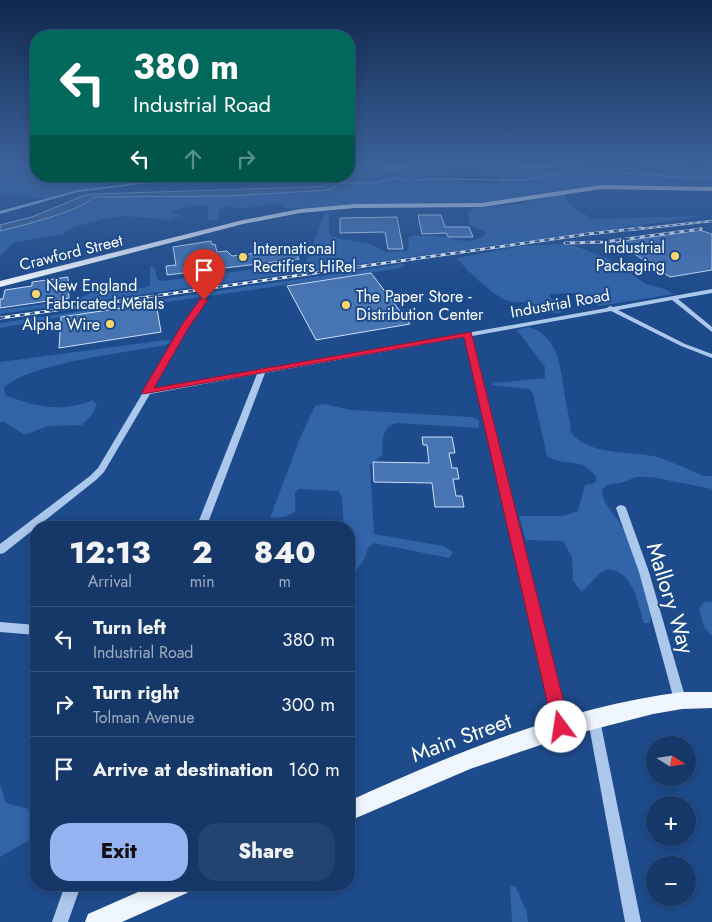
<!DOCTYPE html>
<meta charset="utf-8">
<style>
:root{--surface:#163869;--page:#234371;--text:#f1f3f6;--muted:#9eacc0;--line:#35527d;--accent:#95b2f1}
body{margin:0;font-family:Jost,sans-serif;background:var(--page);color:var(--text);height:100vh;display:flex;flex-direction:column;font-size:19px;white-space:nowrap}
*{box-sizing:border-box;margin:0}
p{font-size:16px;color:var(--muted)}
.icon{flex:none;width:28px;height:28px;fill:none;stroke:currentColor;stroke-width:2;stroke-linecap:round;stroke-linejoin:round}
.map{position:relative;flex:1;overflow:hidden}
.sheet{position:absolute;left:30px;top:521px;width:325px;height:370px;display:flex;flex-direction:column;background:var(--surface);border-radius:20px;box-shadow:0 2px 12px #0003,0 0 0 1px var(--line)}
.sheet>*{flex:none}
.top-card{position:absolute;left:30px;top:30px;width:325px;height:152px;border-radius:20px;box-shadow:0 2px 12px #0003,0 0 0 1px var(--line);background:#00695c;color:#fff;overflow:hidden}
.needle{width:32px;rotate:102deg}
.controls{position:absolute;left:646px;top:736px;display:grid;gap:10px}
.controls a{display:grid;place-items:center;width:50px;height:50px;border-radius:50%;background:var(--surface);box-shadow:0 2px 12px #0003,0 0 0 1px var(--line);font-size:25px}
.pin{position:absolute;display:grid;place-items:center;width:42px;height:42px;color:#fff;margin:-51px -21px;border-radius:50% 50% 50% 0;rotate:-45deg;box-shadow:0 0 5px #0007}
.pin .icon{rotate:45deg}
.me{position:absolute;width:55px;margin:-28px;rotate:346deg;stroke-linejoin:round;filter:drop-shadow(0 0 4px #0008)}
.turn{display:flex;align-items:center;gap:18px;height:105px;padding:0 20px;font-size:22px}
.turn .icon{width:65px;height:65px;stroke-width:2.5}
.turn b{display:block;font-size:35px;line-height:42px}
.lanes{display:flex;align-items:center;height:48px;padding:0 20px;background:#0003;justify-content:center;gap:25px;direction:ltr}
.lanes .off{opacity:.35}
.eta{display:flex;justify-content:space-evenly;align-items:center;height:85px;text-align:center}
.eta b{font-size:30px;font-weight:800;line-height:35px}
.primary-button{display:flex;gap:10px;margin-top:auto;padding:10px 20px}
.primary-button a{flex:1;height:58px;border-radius:20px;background:var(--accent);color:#111;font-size:20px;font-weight:800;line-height:58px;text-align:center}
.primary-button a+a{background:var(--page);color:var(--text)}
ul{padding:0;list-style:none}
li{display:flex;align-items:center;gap:15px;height:65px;padding:0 20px;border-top:1px solid var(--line)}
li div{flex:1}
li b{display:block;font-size:19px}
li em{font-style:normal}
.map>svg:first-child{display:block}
.green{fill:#3264a9;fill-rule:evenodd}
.water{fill:#3f5f8e;stroke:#9ec1ee}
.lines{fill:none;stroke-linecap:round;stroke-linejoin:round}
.stream{stroke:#9ec1ee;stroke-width:1}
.taxiway{fill:#8ea5c6;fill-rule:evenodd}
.building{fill:#4774b3;stroke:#d0e1f9}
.minor{fill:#abc7ec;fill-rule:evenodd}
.major{fill:#f0f6ff;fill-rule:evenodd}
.rail-far1-casing{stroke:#fff;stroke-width:2.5}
.rail-casing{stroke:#fff;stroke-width:3}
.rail-far1{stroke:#1e4b8c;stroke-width:1;stroke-dasharray:4;stroke-linecap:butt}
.rail{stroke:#1e4b8c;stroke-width:2;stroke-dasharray:5;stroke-linecap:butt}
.route{fill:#e11d48;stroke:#92132f}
.poi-dot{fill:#fbd56a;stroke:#1e4b8c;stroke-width:2}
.labels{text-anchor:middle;stroke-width:4;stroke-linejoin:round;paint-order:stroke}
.far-poi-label{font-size:16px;fill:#fff;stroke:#1e4b8c;text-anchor:start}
.far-street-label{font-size:16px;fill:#fff;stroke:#1e4b8c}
.near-street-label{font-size:22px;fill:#fff;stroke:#1e4b8c}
</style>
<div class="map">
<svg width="712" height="922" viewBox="0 0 712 922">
<rect width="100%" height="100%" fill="#1e4b8c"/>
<g class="green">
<polygon points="0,162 36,162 36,176 99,176 113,181 105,185 46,198 0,194"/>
<path d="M432 162H505L525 167H610C621 163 628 168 640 164L636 162H689L696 168H704L699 164 707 166V170H712V187L593 186 495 203 378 204 298 208H288L279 203 248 208 225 207 220 209 217 220H208V206L195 205 171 212 182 215 170 220 125 216 103 219 74 227 62 234 15 242 0 256V231L63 213 92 197 230 196 330 190 343 183 341 176H349V166L361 163 394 171ZM454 174 504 175 499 183 484 185 434 178Z"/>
<path d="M562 194H565C568 208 582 210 591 219L706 216 0 314V310L75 300 89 294 103 281H105L107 292H110L146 287 150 285V266L154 267 158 280 162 281 303 263 306 262 325 212H329V235L341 239 368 243 386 252 407 251 409 250 408 238 412 236C419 236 428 235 436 236 452 237 470 247 485 235V231L469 225 468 212 474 208 518 204Z"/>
<path d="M561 244 575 246 609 259 646 284 665 289 673 294 600 306 573 293 551 294 549 296 560 308 561 313H545C531 295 523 306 506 300 494 296 465 269 457 258L521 246Z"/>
<polygon points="401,264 406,265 400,268 371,273 61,317 0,328 0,323"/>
<path d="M529 327C558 336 560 365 564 390 566 405 570 418 571 433 589 455 627 451 653 456 670 460 688 470 704 476H712V489L652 477H636L621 483 607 485 602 490C602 504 616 515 622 527 633 548 654 601 650 623H644C637 602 634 572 608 569L601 572 582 592 573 581 572 557 563 541 526 540 519 516H564L578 511 585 485 595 483 597 478C580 455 567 468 547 456L533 394 530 389 492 385 494 383 545 378V367L517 330Z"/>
<path d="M166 340 171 341 166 345C124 353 36 362 4 387L5 395C34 407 64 413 93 400L97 405 91 416 82 425 48 426 25 435 4 422H0V362Z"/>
<path d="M324 404 351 410 471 417 479 420V428L396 423C381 428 383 441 382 455L370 465 374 534 443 546 453 552 449 558 374 543 368 548 364 560 353 575 349 574V528L344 527 342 498 339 491 298 489 295 493V512L285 517 270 518 300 438 315 406Z"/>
<polygon points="704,602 712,602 712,636 704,627 699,609"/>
<polygon points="0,784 6,803 36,811 36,836 0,857"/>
<polygon points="510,885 516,887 527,913 528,922 512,922"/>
</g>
<path class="water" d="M330 176H341L343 182 330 190 230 196 93 197C85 210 17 227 0 231V225L32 217 83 196 95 194 312 187 325 186 333 179Z"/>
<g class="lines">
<g class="stream">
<polyline points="412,181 426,179 523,180 584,170 692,178 712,177"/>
<polyline points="339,183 376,183 393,178 407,180"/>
</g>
<g class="taxiway">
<polygon points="364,162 383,162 393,165 408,162 432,162 393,173"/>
<polygon points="504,162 589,162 583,166 523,169"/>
</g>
</g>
<g class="building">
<polygon points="418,215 441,215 445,227 469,227 473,237 448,237 446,233 422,234"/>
<polygon points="397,217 403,249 388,249 385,232 340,233 340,218"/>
<polygon points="699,230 712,234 712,270 670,277 616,242"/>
<polygon points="211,241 212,245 215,244 217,252 227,251 232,256 294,249 299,259 167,275 166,266 176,265 173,247"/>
<polygon points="371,273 410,324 316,340 287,286"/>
<polygon points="68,277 69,298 0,308 0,299 3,299 5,290 32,286 32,282"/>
<polygon points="156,303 161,332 59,348 61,317"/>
<polygon points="422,437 452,437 455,453 449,453 452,468 457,468 459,479 453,479 456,496 462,496 464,507 435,507 432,483 374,482 373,462 429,463 427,445 423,445"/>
</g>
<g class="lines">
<g class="minor">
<polygon points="646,162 697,162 697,163 695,164"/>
<polygon points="707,165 712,165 712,167 706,167"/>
<polygon points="174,176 183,176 158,182 78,192 0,214 0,211 78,190 158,180"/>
<polygon points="712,289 712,293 678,299 712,327 712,332 672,300 618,310 685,344 712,354 712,358 681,346 611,311 472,336 567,727 566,731 561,733 556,731 555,727 465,337 265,373 206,528 196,528 257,374 150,394 104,472 96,480 4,553 0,554 0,544 90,476 98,468 182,327 202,299 207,300 188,327 153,389 259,370 262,368 265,369 607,308 610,306 613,307"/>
<polygon points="621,505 624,506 626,508 649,572 686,700 684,704 680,706 676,704 674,700 639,572 616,508 618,506"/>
<polygon points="0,622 36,625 36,635 0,632"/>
<polygon points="594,714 599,716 600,720 641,922 625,922 588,720 589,716"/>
<polygon points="65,885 81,885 68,922 52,922"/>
</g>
<g class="major">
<polygon points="601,185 712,187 712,191 601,189 482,207 355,208 300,213 243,224 0,287 0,281 243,220 300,209 355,204 482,203"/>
<path d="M682 692H712V708L682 709 653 714 564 737 470 769 349 821V801C454 753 566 707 682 692Z"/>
<polygon points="154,885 190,885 187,893 122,922 85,922 88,914"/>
</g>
<g class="rail-far1-casing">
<g id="rail-far1">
<polyline points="629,230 712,221"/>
<polyline points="696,230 701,229"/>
</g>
</g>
<g class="rail-casing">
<g id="rail">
<polyline points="565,243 604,242 701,229"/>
<polyline points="0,318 588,234 641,228"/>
</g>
</g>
<use href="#rail-far1" class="rail-far1"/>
<use href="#rail" class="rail"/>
</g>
<linearGradient id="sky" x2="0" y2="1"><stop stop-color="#10294d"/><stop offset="0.56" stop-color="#3b6199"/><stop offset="1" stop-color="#3b6199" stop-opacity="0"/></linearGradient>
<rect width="712" height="291" fill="url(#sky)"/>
<polygon class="route" points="201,298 208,300 189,327 154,388 471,332 570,727 567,733 561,735 555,733 553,727 464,337 143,394 142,392 181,326"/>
<g class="poi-dot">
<circle cx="675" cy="256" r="5"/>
<circle cx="243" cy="257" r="5"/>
<circle cx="36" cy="294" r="5"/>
<circle cx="346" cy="305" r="5"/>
<circle cx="110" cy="324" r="5"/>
</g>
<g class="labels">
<g class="far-poi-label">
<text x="665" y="253" text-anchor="end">Industrial<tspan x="665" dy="18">Packaging</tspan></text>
<text x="253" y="254">International<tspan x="253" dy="18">Rectifiers HiRel</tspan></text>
<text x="46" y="291">New England<tspan x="46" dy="18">Fabricated Metals</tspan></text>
<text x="356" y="302">The Paper Store -<tspan x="356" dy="18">Distribution Center</tspan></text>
<text x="100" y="330" text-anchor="end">Alpha Wire</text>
</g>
<g class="far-street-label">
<text transform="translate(71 252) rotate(-14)" y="6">Crawford Street</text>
<text transform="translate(560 303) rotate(-10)" y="6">Industrial Road</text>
</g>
<g class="near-street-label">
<text transform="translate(671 598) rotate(73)" y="8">Mallory Way</text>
<text transform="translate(461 737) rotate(-20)" y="8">Main Street</text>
</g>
</g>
</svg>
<div class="controls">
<a><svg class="needle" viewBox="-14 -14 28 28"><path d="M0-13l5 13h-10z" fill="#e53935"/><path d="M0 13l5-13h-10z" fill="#9eacc0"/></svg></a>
<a>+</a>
<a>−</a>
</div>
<div class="pin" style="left:204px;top:300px;background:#d93025"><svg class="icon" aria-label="arrive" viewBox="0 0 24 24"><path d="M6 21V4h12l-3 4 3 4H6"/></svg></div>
<svg class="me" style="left:561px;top:727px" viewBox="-20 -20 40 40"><circle r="19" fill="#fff"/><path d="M0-13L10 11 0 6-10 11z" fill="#e11d48"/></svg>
<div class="top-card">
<div class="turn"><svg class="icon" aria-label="left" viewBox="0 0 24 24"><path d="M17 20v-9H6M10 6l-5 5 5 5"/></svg><div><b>380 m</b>Industrial Road</div></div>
<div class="lanes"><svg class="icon" aria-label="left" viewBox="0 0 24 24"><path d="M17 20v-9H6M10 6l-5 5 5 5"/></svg><svg class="icon off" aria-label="ahead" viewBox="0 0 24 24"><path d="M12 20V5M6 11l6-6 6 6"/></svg><svg class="icon off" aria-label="right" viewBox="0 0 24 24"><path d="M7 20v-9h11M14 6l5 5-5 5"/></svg></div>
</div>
<section class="sheet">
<div class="eta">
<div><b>12:13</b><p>Arrival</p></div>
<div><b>2</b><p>min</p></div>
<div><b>840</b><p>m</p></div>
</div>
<ul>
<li><svg class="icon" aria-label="left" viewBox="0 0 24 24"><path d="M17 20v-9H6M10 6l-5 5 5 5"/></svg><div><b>Turn left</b><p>Industrial Road</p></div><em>380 m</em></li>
<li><svg class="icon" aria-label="right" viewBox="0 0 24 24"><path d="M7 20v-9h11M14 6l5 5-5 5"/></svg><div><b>Turn right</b><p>Tolman Avenue</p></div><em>300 m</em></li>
<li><svg class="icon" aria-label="arrive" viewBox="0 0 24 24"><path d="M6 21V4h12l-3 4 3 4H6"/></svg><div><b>Arrive at destination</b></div><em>160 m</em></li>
</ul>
<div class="primary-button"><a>Exit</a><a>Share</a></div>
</section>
</div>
